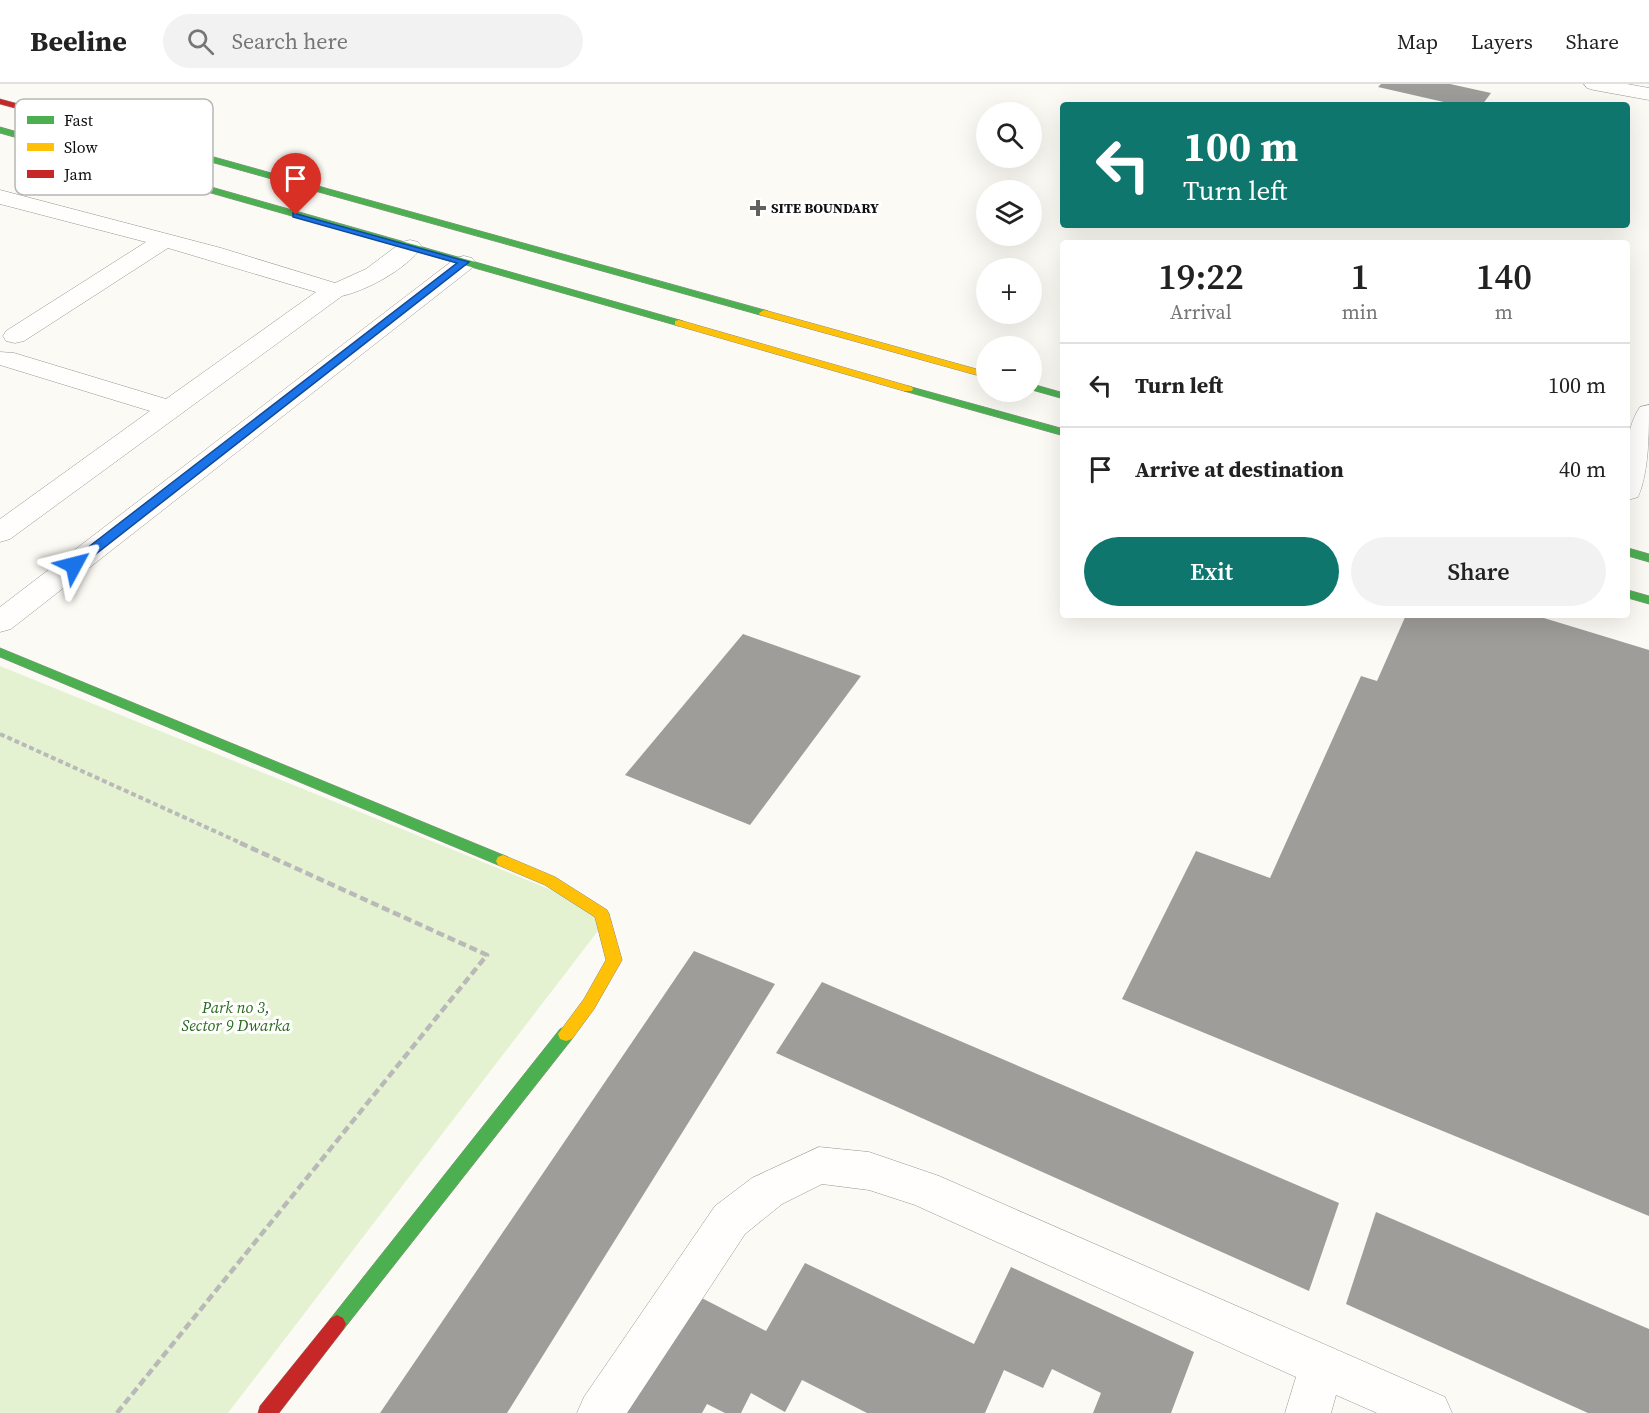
<!DOCTYPE html>
<meta charset="utf-8">
<style>
:root{--surface:#fff;--page:#f2f2f2;--text:#222;--muted:#767676;--line:#e0e0e0;--accent:#0f766e}
body{margin:0;font-family:"Source Serif 4",serif;background:var(--page);color:var(--text);height:100vh;display:flex;flex-direction:column;font-size:22px;white-space:nowrap}
*{box-sizing:border-box;margin:0}
p{font-size:20px;color:var(--muted)}
.icon{flex:none;width:33px;height:33px;fill:none;stroke:currentColor;stroke-width:2;stroke-linecap:round;stroke-linejoin:round}
.map{position:relative;flex:1;overflow:hidden}
.details{position:absolute;left:1060px;top:156px;width:570px;height:378px;display:flex;flex-direction:column;background:var(--surface);border-radius:6px;box-shadow:0 6px 24px #0002}
.details>*{flex:none}
.top-card{position:absolute;left:1060px;top:18px;width:570px;height:126px;border-radius:6px;box-shadow:0 6px 24px #0002;background:#0f766e;color:#fff;overflow:hidden}
.controls{position:absolute;left:976px;top:18px;display:grid;gap:12px}
.controls a{display:grid;place-items:center;width:66px;height:66px;border-radius:50%;background:var(--surface);box-shadow:0 6px 24px #0002;font-size:30px}
.pin{position:absolute;display:grid;place-items:center;width:51px;height:51px;color:#fff;margin:-62px -26px;border-radius:50% 50% 50% 0;rotate:-45deg;box-shadow:0 0 6px #0007}
.pin .icon{rotate:45deg}
.me{position:absolute;width:66px;margin:-33px;rotate:52deg;stroke-linejoin:round;filter:drop-shadow(0 0 4px #0008)}
.turn{display:flex;align-items:center;gap:21px;height:126px;padding:0 24px;font-size:27px}
.turn .icon{width:78px;height:78px;stroke-width:2.5}
.turn b{display:block;font-size:42px;line-height:51px}
.eta{display:flex;justify-content:space-evenly;align-items:center;height:102px;text-align:center}
.eta b{font-size:36px;font-weight:600;line-height:42px}
.primary-button{display:flex;gap:12px;margin-top:auto;padding:12px 24px}
.primary-button a{flex:1;height:69px;border-radius:36px;background:var(--accent);color:#fff;font-size:24px;font-weight:600;line-height:69px;text-align:center}
.primary-button a+a{background:var(--page);color:var(--text)}
ul{padding:0;list-style:none}
li{display:flex;align-items:center;gap:18px;height:84px;padding:0 24px;border-top:2px solid var(--line)}
li div{flex:1}
li b{display:block;font-size:22px}
li em{font-style:normal}
header{display:flex;align-items:center;gap:36px;box-sizing:border-box;height:84px;padding:0 30px;background:var(--surface);border-bottom:2px solid var(--line)}
header strong{font-size:28px}
nav{display:flex;gap:33px;margin-inline-start:auto;font-size:21px}
.search{width:420px;height:54px;background:var(--page);display:flex;align-items:center;gap:15px;box-sizing:border-box;padding:0 21px;border-radius:33px;color:var(--muted);font-size:22px}
.map>svg:first-child{display:block}
.green{fill:#e4f2d2}
.building{fill:#9f9d99}
.lines{fill:none;stroke-linecap:round;stroke-linejoin:round}
.street-casing{stroke:#969592;stroke-width:1}
.fast-casing{stroke:#8c8b89;stroke-width:1}
.slow-casing{stroke:#8c8b89;stroke-width:1}
.jam-casing{stroke:#8c8b89;stroke-width:1}
.path-far1{stroke:#b9b9b8;stroke-width:4;stroke-dasharray:5 3;stroke-linecap:butt}
.path{stroke:#b9b9b8;stroke-width:4.5;stroke-dasharray:8 4;stroke-linecap:butt}
.street{fill:#fffefd;fill-rule:evenodd}
.fast{fill:#4caf50;fill-rule:evenodd}
.slow{fill:#ffc107;fill-rule:evenodd}
.jam{fill:#c62828;fill-rule:evenodd}
.route{fill:#1a73e8;stroke:#114b97;stroke-width:1.5}
.poi-dot{fill:#62615f;stroke:#fff;stroke-width:2}
.labels{text-anchor:middle;stroke-width:6;stroke-linejoin:round;paint-order:stroke}
.far-poi-label{font-size:14px;font-weight:bold;fill:#0f0f0f;stroke:#fff;text-anchor:start}
.park-label{font-size:16px;font-style:italic;fill:#286a1b;stroke:#fff}
.key{fill:#fff;stroke:#b7b7b7;stroke-width:1.5}
.key-label{font-size:16px;fill:#0f0f0f}
</style>
<header>
<strong>Beeline</strong>
<div class="search"><svg class="icon" aria-label="search" viewBox="0 0 24 24"><circle cx="10" cy="10" r="6"/><path d="M15 15l6 6"/></svg>Search here</div>
<nav><a>Map</a><a>Layers</a><a>Share</a></nav>
</header>
<div class="map">
<svg width="1649" height="1329" viewBox="0 0 1649 1329">
<rect width="100%" height="100%" fill="#fcfaf4"/>
<polygon class="green" points="0,582 611,830 228,1329 0,1329"/>
<g class="building">
<polygon points="1381,0 1450,0 1491,9 1482,21 1457,21 1378,3"/>
<polygon points="1406,531 1534,531 1649,566 1649,1132 1122,915 1196,767 1270,794 1361,592 1377,597"/>
<polygon points="743,550 861,592 750,741 625,691"/>
<polygon points="694,867 775,900 507,1329 380,1329"/>
<polygon points="822,898 1339,1119 1309,1207 776,969"/>
<polygon points="1376,1128 1649,1245 1649,1329 1588,1329 1346,1220"/>
<polygon points="805,1179 974,1260 1011,1183 1194,1268 1171,1329 1093,1329 1101,1309 1052,1285 1043,1304 1004,1286 985,1329 867,1329 802,1296 785,1328 751,1309 741,1329 725,1329 707,1320 702,1329 620,1329 692,1209 766,1247"/>
</g>
<g class="lines">
<g class="street-casing">
<g id="street">
<polygon points="1584,0 1627,0 1649,4 1649,16 1594,6 1587,4"/>
<path d="M0 106 221 164 335 199 366 185 402 158 410 156 418 158 422 163C406 185 368 206 342 212L10 455 0 458V435L150 327 0 281V268L14 269 166 315 316 208 168 164 24 257 15 259 6 257 3 252 6 247 146 158 0 120Z"/>
<polygon points="464,172 472,174 476,179 472,184 11,545 0,548 0,523 456,174"/>
<path d="M1649 321C1649 350 1649 388 1638 413L1628 416C1625 388 1623 347 1640 323Z"/>
<polygon points="819,1063 869,1068 939,1092 1445,1313 1452,1329 1377,1329 1336,1311 1331,1329 1285,1329 1296,1293 915,1121 869,1106 822,1100 782,1120 745,1150 627,1329 577,1329 584,1313 715,1122 752,1094"/>
</g>
</g>
<g class="fast-casing">
<g id="fast">
<polygon points="0,43 683,237 684,239 679,242 675,241 0,49"/>
<polygon points="203,70 768,227 769,229 768,231 760,231 200,75 199,73"/>
<polygon points="1032,300 1064,309 1064,315 1032,306"/>
<polygon points="908,302 1064,345 1064,352 904,307 904,303"/>
<polygon points="1628,464 1649,470 1649,478 1628,472"/>
<polygon points="1628,506 1649,512 1649,520 1628,514"/>
<polygon points="0,564 508,773 510,777 508,781 498,781 0,573"/>
<polygon points="566,943 572,945 574,950 572,955 343,1246 337,1249 331,1246 328,1240 331,1234 560,945"/>
</g>
</g>
<g class="slow-casing">
<g id="slow">
<polygon points="764,226 987,288 987,294 760,231 759,229"/>
<polygon points="679,236 912,303 913,305 912,307 904,307 675,241 675,237"/>
<polygon points="503,771 555,793 607,826 609,830 622,876 594,925 572,955 566,957 560,955 558,950 584,915 606,876 595,833 545,801 498,781 496,777 498,773"/>
</g>
</g>
<g class="jam-casing">
<g id="jam">
<polygon points="0,15 206,71 207,73 200,75 0,20"/>
<polygon points="337,1231 343,1234 346,1240 343,1246 279,1329 258,1329 260,1322 331,1234"/>
</g>
</g>
<polyline class="path-far1" points="0,650 241,759"/>
<polyline class="path" points="117,1329 487,871 238,758"/>
<use href="#street" class="street"/>
<use href="#fast" class="fast"/>
<use href="#slow" class="slow"/>
<use href="#jam" class="jam"/>
</g>
<polygon class="route" points="293,129 469,178 78,484 69,484 69,478 457,179 293,133"/>
<path class="poi-dot" d="M755 115h6v6h6v6h-6v6h-6v-6h-6v-6h6z"/>
<g class="labels">
<g class="far-poi-label">
<text x="771" y="129">SITE BOUNDARY</text>
</g>
<g class="park-label">
<text x="236" y="929">Park no 3,<tspan x="236" dy="18">Sector 9 Dwarka</tspan></text>
</g>
</g>
<rect x="15" y="15" width="198" height="96" rx="9" class="key"/>
<rect x="27" y="32" width="27" height="8" fill="#4caf50"/>
<rect x="27" y="59" width="27" height="8" fill="#ffc107"/>
<rect x="27" y="86" width="27" height="8" fill="#c62828"/>
<g class="key-label">
<text x="64" y="42">Fast</text>
<text x="64" y="69">Slow</text>
<text x="64" y="96">Jam</text>
</g>
</svg>
<div class="controls">
<a><svg class="icon" aria-label="search" viewBox="0 0 24 24"><circle cx="10" cy="10" r="6"/><path d="M15 15l6 6"/></svg></a>
<a><svg class="icon" aria-label="layers" viewBox="0 0 24 24"><path d="M12 4l9 5-9 5-9-5zM3 14l9 5 9-5"/></svg></a>
<a>+</a>
<a>−</a>
</div>
<div class="pin" style="left:296px;top:131px;background:#d93025"><svg class="icon" aria-label="arrive" viewBox="0 0 24 24"><path d="M6 21V4h12l-3 4 3 4H6"/></svg></div>
<svg class="me" style="left:74px;top:481px" viewBox="-20 -20 40 40"><path d="M0-17L14 15 0 8-14 15z" fill="#1a73e8" stroke="#fff" stroke-width="4"/></svg>
<div class="top-card">
<div class="turn"><svg class="icon" aria-label="left" viewBox="0 0 24 24"><path d="M17 20v-9H6M10 6l-5 5 5 5"/></svg><div><b>100 m</b>Turn left</div></div>
</div>
<section class="details">
<div class="eta">
<div><b>19:22</b><p>Arrival</p></div>
<div><b>1</b><p>min</p></div>
<div><b>140</b><p>m</p></div>
</div>
<ul>
<li><svg class="icon" aria-label="left" viewBox="0 0 24 24"><path d="M17 20v-9H6M10 6l-5 5 5 5"/></svg><div><b>Turn left</b></div><em>100 m</em></li>
<li><svg class="icon" aria-label="arrive" viewBox="0 0 24 24"><path d="M6 21V4h12l-3 4 3 4H6"/></svg><div><b>Arrive at destination</b></div><em>40 m</em></li>
</ul>
<div class="primary-button"><a>Exit</a><a>Share</a></div>
</section>
</div>
